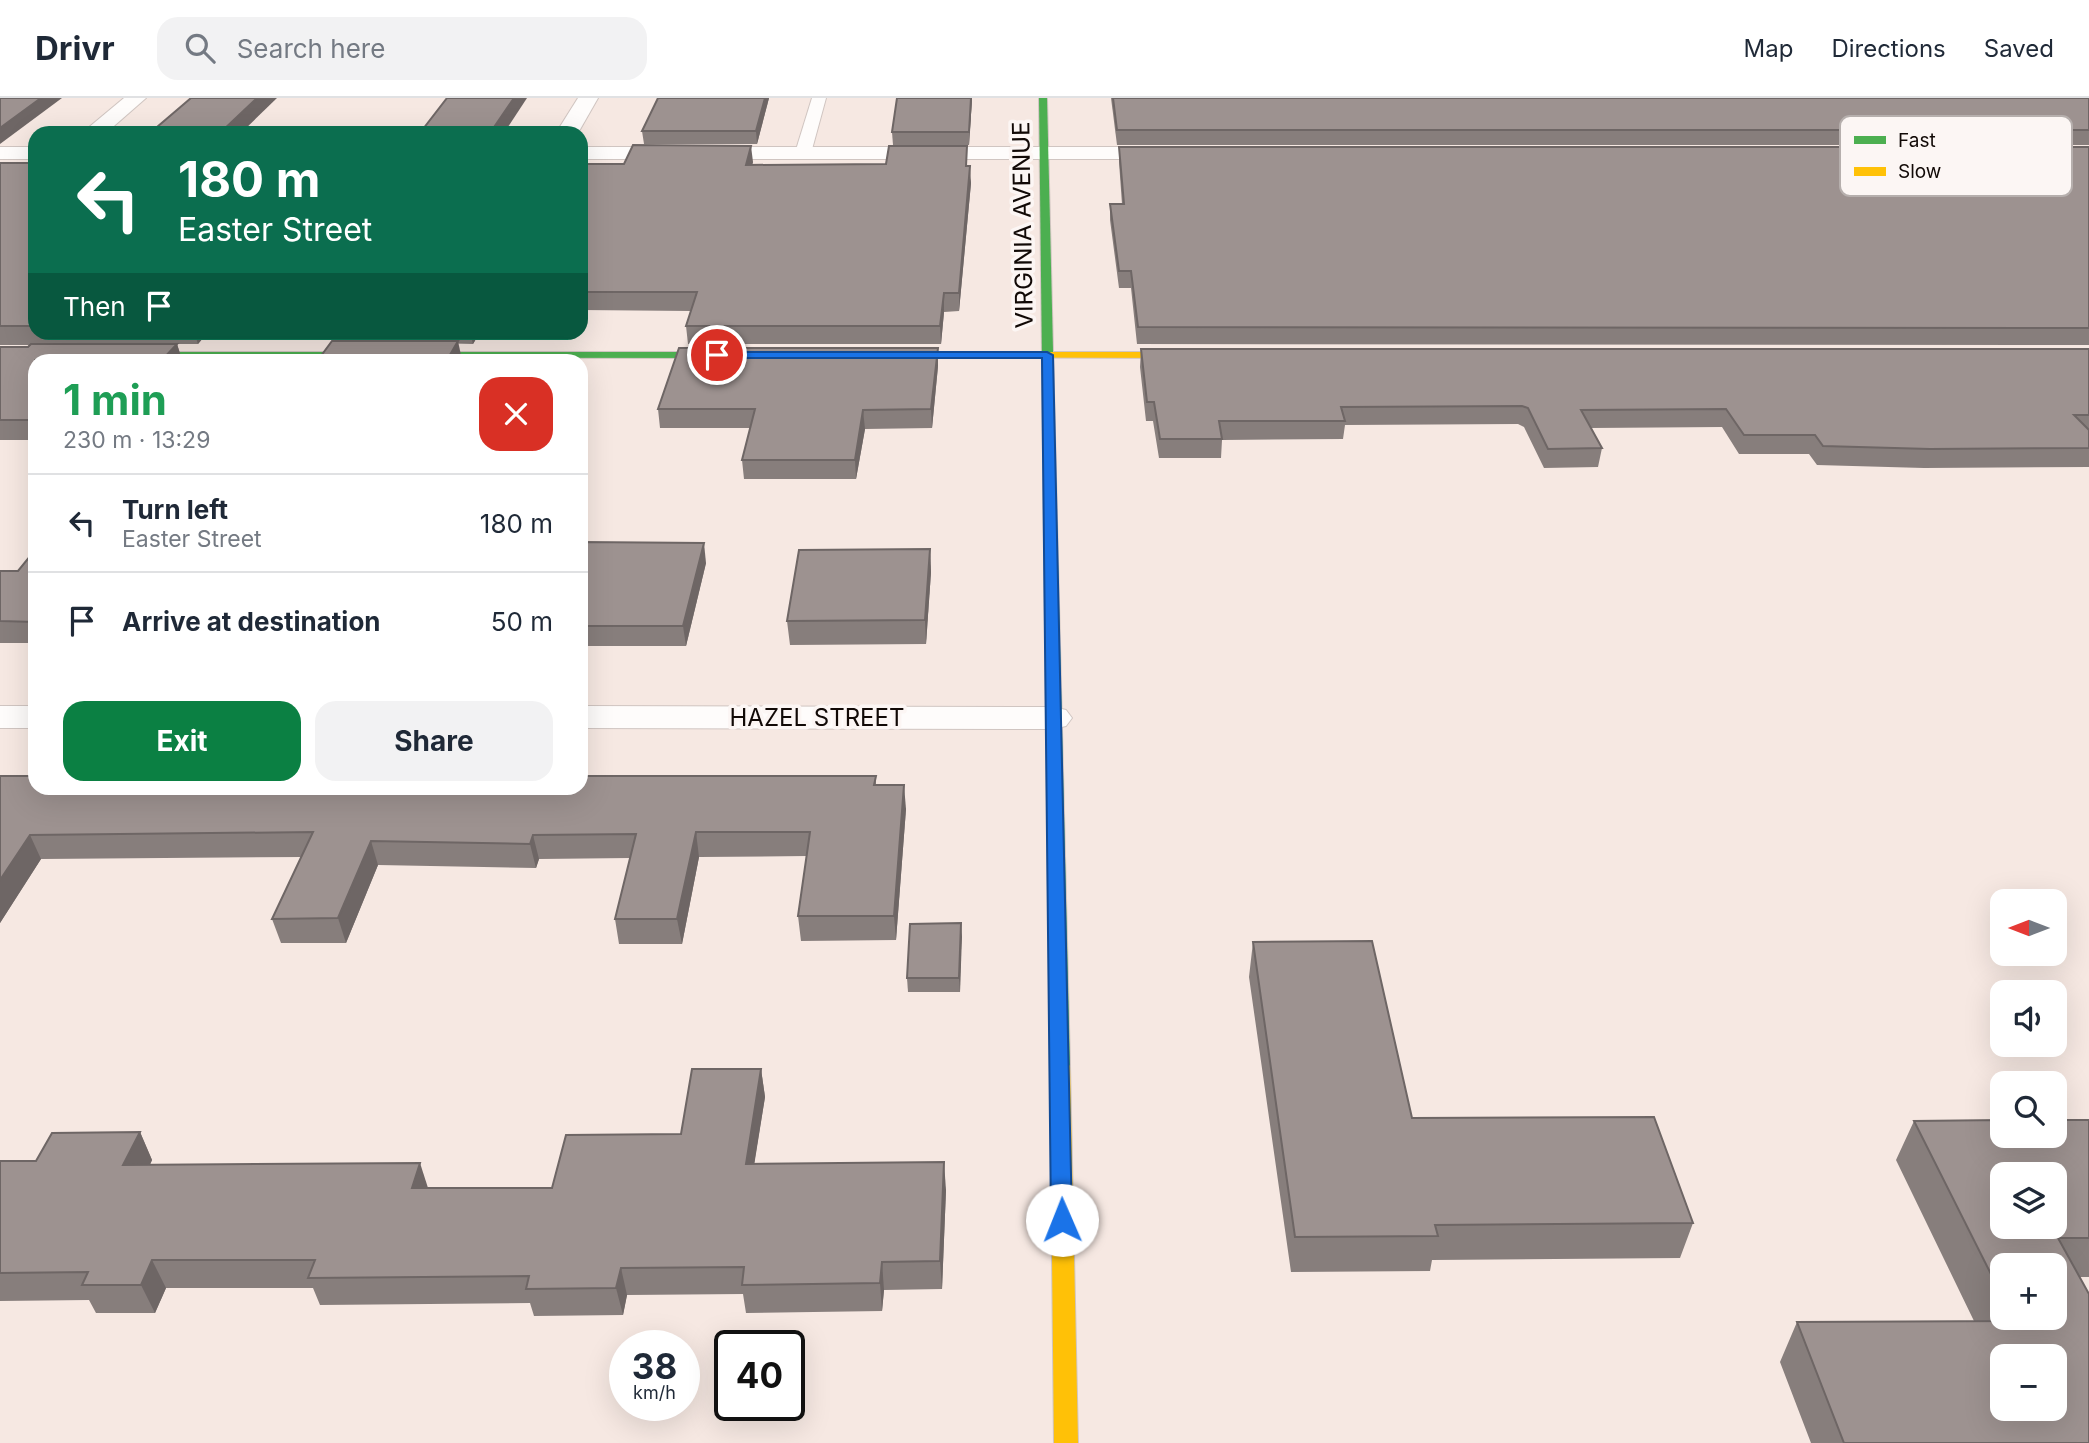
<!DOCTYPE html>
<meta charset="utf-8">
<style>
:root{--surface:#fff;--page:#f2f2f3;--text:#1f2937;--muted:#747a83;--line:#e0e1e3;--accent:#0b8043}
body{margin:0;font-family:Inter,sans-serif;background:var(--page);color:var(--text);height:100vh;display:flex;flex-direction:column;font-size:26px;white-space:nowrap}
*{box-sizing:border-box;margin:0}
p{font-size:23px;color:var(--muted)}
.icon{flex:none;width:38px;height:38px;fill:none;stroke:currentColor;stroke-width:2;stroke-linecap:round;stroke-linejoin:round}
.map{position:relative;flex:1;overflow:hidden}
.drawer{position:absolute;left:28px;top:256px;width:560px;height:441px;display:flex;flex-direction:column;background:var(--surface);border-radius:21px;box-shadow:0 7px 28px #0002}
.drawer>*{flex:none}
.banner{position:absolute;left:28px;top:28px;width:560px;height:214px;border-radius:21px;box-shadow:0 7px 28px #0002;background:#0b6e4f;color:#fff;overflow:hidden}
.needle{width:46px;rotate:270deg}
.tools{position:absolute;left:1990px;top:791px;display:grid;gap:14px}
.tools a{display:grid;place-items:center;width:77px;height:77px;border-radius:14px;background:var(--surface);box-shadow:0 7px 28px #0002;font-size:35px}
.speed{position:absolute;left:609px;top:1232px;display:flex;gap:14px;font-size:35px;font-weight:700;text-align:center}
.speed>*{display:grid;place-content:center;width:91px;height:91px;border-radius:50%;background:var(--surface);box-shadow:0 7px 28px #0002;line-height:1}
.speed small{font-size:18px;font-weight:400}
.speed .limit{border:4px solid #111;border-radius:10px;background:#fff;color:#111}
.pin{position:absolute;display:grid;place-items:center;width:60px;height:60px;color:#fff;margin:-30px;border:4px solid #fff;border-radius:50%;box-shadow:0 2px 7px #0007}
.me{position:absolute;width:77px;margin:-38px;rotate:359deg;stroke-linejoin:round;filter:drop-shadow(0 0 5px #0008)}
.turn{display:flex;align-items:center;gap:24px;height:147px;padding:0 35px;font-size:32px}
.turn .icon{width:91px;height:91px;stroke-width:2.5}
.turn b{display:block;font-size:49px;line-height:60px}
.then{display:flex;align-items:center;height:66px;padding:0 35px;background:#0003;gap:14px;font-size:26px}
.round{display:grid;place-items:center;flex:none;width:74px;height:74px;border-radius:21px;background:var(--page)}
.overview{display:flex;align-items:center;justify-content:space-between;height:119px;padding:0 35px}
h1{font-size:42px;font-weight:700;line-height:52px;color:#1e9e55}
.action{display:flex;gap:14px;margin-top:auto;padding:14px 35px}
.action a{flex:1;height:80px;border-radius:21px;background:var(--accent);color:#fff;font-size:28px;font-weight:700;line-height:80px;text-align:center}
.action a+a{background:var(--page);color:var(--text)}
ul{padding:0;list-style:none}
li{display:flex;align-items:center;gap:21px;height:98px;padding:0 35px;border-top:2px solid var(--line)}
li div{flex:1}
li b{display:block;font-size:26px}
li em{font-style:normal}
header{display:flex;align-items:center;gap:42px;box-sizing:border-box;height:98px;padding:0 35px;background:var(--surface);border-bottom:2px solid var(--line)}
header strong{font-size:33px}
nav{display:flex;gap:38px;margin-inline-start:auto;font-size:24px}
.search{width:490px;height:63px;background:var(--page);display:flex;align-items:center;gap:18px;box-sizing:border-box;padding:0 24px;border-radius:21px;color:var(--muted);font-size:26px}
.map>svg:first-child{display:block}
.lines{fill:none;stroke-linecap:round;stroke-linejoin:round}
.lane-casing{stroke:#d0c5c1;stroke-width:2}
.street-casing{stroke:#d0c5c1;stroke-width:2}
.fast-casing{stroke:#d0c5c1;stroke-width:2}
.slow-casing{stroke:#d0c5c1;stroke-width:2}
.lane{fill:#fefcfb;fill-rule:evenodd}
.street{fill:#fefcfb;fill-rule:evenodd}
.fast{fill:#4caf50;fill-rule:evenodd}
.slow{fill:#ffc107;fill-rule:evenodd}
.wall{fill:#877e7c;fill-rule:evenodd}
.shaded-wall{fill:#6e6665}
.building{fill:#9d9290;stroke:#6e6665;stroke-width:2;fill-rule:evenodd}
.route{fill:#1a73e8;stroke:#114b97;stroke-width:2}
.labels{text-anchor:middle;stroke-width:7;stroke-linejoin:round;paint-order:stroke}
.street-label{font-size:24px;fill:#110906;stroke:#fcf6f4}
.key{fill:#fcf6f4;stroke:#b6afad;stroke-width:2}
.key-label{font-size:19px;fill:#110906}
</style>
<header>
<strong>Drivr</strong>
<div class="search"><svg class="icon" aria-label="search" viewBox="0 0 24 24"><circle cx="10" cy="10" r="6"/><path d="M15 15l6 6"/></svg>Search here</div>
<nav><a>Map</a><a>Directions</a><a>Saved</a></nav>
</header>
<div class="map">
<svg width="2089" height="1345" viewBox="0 0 2089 1345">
<rect width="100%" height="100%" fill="#f6e8e2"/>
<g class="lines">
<g class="lane-casing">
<polygon id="lane" points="812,0 826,0 811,55 803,60 795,55"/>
</g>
<g class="street-casing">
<g id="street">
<polygon points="124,0 146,0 106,35 82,35"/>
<polygon points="578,0 598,0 578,35 556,35"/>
<rect x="0" y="49" width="35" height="12"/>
<polygon points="581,49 1170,49 1178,50 1181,55 1178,60 1170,61 581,61"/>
<rect x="0" y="608" width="35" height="22"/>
<polygon points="581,608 1053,609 1066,612 1072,620 1066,628 1053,631 581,630"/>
</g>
</g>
<g class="fast-casing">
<g id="fast">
<polygon points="1039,0 1047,0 1070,968 1067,973 1060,975 1053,973 1050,968"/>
<polygon points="128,254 729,254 735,257 729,260 124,259 124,255"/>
</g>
</g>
<g class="slow-casing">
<g id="slow">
<polygon points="887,254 1191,254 1197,257 1191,260 883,259 881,257"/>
<polygon points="1060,961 1067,963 1070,968 1078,1345 1054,1345 1050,968 1053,963"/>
</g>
</g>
<use href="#lane" class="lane"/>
<use href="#street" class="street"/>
<use href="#fast" class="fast"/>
<use href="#slow" class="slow"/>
</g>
<g class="wall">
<polygon points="658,0 769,0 757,46 644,46 642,33"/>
<polygon points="897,0 972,0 969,47 893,47 892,34"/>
<polygon points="1111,0 2089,0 2089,47 1117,47"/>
<polygon points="1119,49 2089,49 2089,247 1137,246 1131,190 1119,190 1110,122 1110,106 1122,106 1119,64"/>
<polygon points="753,64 752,67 967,68 971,85 959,213 944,214 941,246 688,246 686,228 691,213 581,212 581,66"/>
<polygon points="0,65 35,65 35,234 208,234 198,246 177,246 182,262 35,262 35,342 0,342 0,249 28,249 29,247 0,247"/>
<polygon points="347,234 480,234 473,246 350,243"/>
<polygon points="1141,251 2089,251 2089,369 1924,370 1817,367 1809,356 1739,356 1722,329 1591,330 1602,350 1598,369 1544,370 1524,329 1518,326 1345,327 1343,341 1222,342 1221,360 1159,360 1153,323 1146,323 1140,269"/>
<polygon points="938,268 932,330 865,331 856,381 744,381 742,362 750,330 660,330 658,311"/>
<polygon points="581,444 706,465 686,548 581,548"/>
<polygon points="930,451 931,474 926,546 790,547 787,523"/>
<polygon points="35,452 35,545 0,545 0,473 18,473"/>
<polygon points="0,678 35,690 581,690 876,678 876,687 906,711 896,842 801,843 798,818 807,758 699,759 682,846 619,846 615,821 630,760 539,761 536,770 378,767 346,845 281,845 272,821 302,759 41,761 0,825"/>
<polygon points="961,825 960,894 908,894 907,880"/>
<polygon points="1253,844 1412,1020 1693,1125 1680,1160 1432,1162 1430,1173 1291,1174 1249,879"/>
<polygon points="761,971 765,999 754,1066 946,1092 942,1191 884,1192 882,1213 746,1215 743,1196 627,1197 623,1217 534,1218 530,1205 320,1207 313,1190 166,1190 155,1215 96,1215 89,1202 0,1203 0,1063 36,1063 140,1034 152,1062 150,1067 428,1090 552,1090 681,1036"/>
<path d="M2089 1022V1179H2080L2089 1345H1811L1780 1264 1797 1224 1974 1223 1896 1062 1914 1023ZM2002 1167 2054 1220H2002Z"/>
</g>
<g class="shaded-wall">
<polygon points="41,0 62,0 0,46 0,30"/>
<polygon points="257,0 277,0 241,35 220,35"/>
<polygon points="514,0 527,0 504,35 490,35"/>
<polygon points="765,0 769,0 757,46 756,33"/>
<polygon points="971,0 972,0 969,47 969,34"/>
<polygon points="751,48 753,64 747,84 746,67"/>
<polygon points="970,68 971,85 959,213 959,195"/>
<polygon points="944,195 944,214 941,246 940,228"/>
<polygon points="194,234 208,234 198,246"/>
<polygon points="470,234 480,234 473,246"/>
<polygon points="458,243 462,262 447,262"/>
<polygon points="177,246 182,262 162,262"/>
<polygon points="938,250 938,268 932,330 931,311"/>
<polygon points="863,312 865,331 856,381 855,362"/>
<polygon points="704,445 706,465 686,548 683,528"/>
<polygon points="930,451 931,474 926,546 925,522"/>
<polygon points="904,687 906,711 896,842 894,818"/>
<polygon points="696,734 699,759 682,846 677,821"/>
<polygon points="30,737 41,761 0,825 0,782"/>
<polygon points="533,737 539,761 536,770 530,746"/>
<polygon points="371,743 378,767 346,845 338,820"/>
<polygon points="961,825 962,839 960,894 959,880"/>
<polygon points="761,971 765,999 750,1093 746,1066"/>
<polygon points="140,1034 152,1062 136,1095 123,1067"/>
<polygon points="944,1064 946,1092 942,1191 940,1163"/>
<polygon points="420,1065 429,1093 412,1090"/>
<polygon points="152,1162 166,1190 155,1215 141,1187"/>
<polygon points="882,1164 884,1192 882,1213 880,1185"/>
<polygon points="621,1170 627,1197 623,1217 616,1190"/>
</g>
<g class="building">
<polygon points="0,0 41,0 0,30"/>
<polygon points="191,0 257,0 220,35 150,35"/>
<polygon points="447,0 514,0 490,35 420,35"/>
<polygon points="658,0 765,0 756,33 642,33"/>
<polygon points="897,0 971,0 969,34 892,34"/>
<polygon points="1113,0 2089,0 2089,32 1117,32"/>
<polygon points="633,47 751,48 746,67 886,66 889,48 967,48 966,68 970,68 959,195 944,195 940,228 686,228 697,194 581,194 581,66 624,66"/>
<polygon points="1119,49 2089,49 2089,230 1138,229 1131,173 1119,173 1110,106 1124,106"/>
<rect x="0" y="65" width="35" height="163"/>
<polygon points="332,243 458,243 447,262 318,262"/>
<polygon points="31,246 177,246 162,262 35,262 35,322 0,322 0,249 28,249"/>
<polygon points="679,250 938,250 931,311 863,312 855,362 742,362 755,311 658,311"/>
<polygon points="1141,251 2089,251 2089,317 2074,317 2089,332 2089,350 1930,351 1823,348 1815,337 1744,337 1726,311 1581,312 1602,350 1548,351 1528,310 1522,308 1341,309 1345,323 1219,323 1222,341 1160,341 1154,304 1147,304"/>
<polygon points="581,444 704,445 683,528 581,528"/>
<polygon points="930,451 925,522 787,523 799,452"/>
<polygon points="35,452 35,524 0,523 0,473 18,473"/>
<polygon points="0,678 35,678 35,690 581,690 581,678 876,678 874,687 904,687 894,818 798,818 810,734 696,734 677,821 615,821 636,736 533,737 530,746 371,743 338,820 272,821 313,734 30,737 0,782"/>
<polygon points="961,825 959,880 907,880 910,826"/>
<polygon points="1372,843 1412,1020 1654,1019 1693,1125 1435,1127 1438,1138 1295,1139 1253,844"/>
<polygon points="692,971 761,971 746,1066 944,1064 940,1163 882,1164 880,1185 742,1187 744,1169 621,1170 616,1190 526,1191 529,1178 308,1180 315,1162 152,1162 141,1187 82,1187 88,1174 0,1175 0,1063 36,1063 52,1035 140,1034 123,1067 420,1065 412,1090 552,1090 566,1037 681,1036"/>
<path d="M2002 1022V1038H2054V1022H2089V1140H2058L2089 1196V1345H1844L1797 1224 2015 1223 2013 1220H2054V1167H2002V1198L1914 1023ZM2002 1076H2054V1129H2002ZM2002 1258H2054V1311H2002Z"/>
</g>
<polygon class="route" points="1047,254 1053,257 1072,1122 1069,1128 1062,1130 1054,1128 1051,1122 1042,260 717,260 711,257 717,254"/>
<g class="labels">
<g class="street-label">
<text transform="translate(1023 127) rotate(-91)" y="8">VIRGINIA AVENUE</text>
<text x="817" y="628">HAZEL STREET</text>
</g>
</g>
<rect x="1840" y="18" width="232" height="80" rx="10" class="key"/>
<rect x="1854" y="38" width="32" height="8" fill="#4caf50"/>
<rect x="1854" y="69" width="32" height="9" fill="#ffc107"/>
<g class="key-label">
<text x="1898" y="49">Fast</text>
<text x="1898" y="80">Slow</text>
</g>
</svg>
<div class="tools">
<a><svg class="needle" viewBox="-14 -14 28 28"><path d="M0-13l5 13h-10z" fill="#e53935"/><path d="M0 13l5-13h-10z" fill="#747a83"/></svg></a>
<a><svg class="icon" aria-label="sound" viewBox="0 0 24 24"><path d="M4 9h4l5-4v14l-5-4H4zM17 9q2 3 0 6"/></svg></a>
<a><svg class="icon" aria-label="search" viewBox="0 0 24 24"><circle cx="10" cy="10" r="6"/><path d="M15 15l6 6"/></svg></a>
<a><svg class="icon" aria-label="layers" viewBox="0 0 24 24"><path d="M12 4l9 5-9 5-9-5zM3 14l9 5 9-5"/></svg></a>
<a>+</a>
<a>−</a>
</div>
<div class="speed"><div>38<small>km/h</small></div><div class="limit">40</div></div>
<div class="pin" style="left:717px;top:257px;background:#d93025"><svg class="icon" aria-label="arrive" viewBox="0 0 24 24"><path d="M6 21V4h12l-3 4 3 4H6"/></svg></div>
<svg class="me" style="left:1062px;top:1122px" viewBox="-20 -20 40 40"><circle r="19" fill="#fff"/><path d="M0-13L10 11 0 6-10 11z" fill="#1a73e8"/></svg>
<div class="banner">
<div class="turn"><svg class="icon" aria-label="left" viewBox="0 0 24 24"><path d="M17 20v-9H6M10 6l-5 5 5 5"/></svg><div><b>180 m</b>Easter Street</div></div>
<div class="then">Then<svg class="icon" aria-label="arrive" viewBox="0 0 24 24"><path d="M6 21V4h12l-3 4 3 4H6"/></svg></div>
</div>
<section class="drawer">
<div class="overview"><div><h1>1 min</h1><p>230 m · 13:29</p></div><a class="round" style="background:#d93025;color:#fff"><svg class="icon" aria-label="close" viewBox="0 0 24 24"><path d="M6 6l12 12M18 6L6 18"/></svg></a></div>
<ul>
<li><svg class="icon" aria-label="left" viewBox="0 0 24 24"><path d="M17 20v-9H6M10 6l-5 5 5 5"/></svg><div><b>Turn left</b><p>Easter Street</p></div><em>180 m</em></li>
<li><svg class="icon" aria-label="arrive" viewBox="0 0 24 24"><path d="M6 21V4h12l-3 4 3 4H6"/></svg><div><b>Arrive at destination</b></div><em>50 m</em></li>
</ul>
<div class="action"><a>Exit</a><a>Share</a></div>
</section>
</div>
